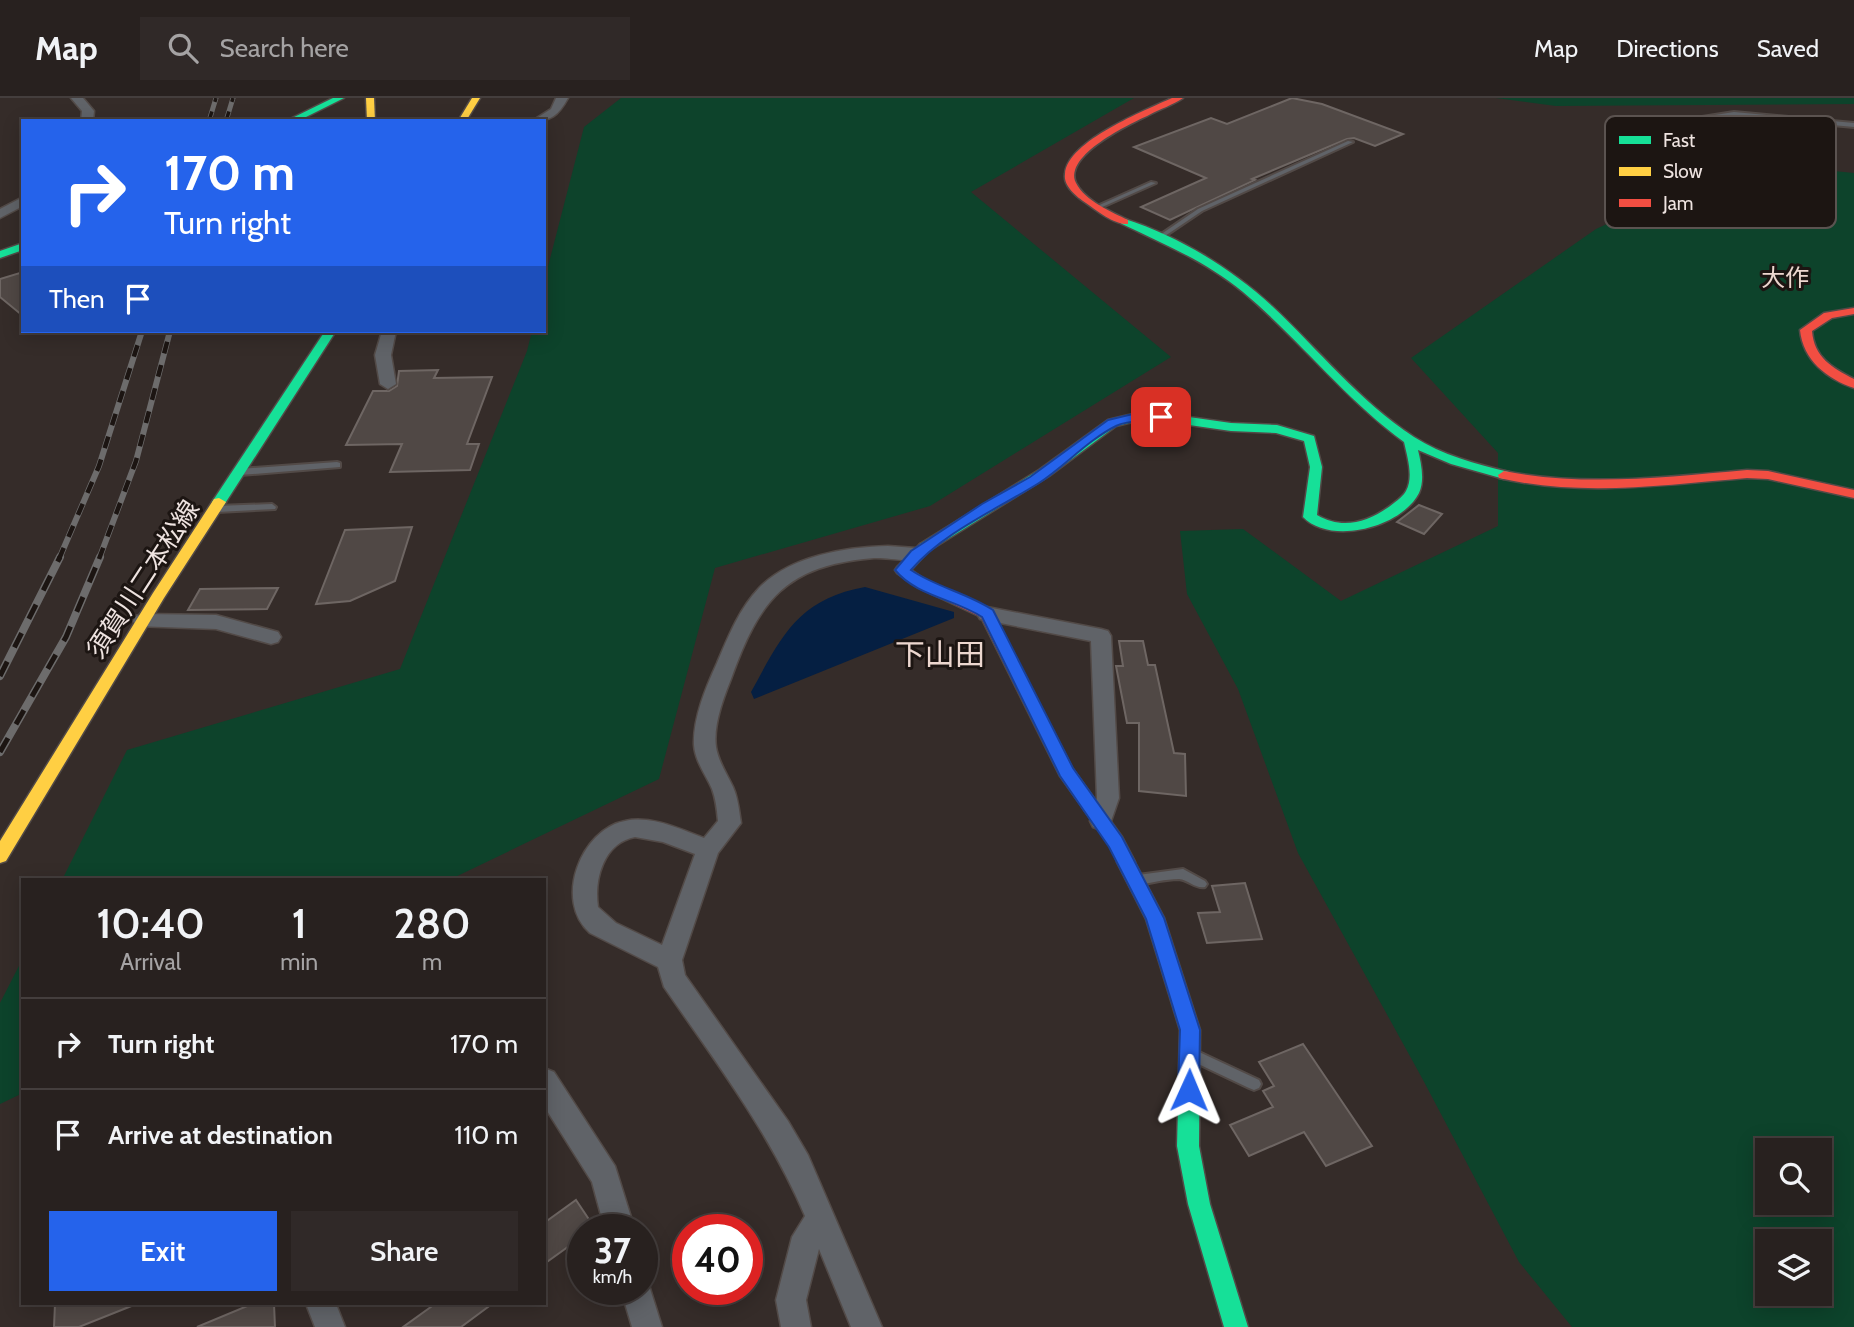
<!DOCTYPE html>
<meta charset="utf-8">
<style>
:root{--surface:#28211f;--page:#302928;--text:#f1f3f6;--muted:#a5a3a4;--line:#443e3d;--accent:#2563eb}
body{margin:0;font-family:Cabin,"Noto Sans JP",sans-serif;background:var(--page);color:var(--text);height:100vh;display:flex;flex-direction:column;font-size:26px;white-space:nowrap}
*{box-sizing:border-box;margin:0}
p{font-size:23px;color:var(--muted)}
.icon{flex:none;width:38px;height:38px;fill:none;stroke:currentColor;stroke-width:2;stroke-linecap:round;stroke-linejoin:round}
.map{position:relative;flex:1;overflow:hidden}
.drawer{position:absolute;left:21px;top:780px;width:525px;height:427px;display:flex;flex-direction:column;background:var(--surface);border-radius:0px;box-shadow:0 4px 18px #0003,0 0 0 2px var(--line)}
.drawer>*{flex:none}
.hud{position:absolute;left:21px;top:21px;width:525px;height:214px;border-radius:0px;box-shadow:0 4px 18px #0003,0 0 0 2px var(--line);background:#2563eb;color:#fff;overflow:hidden}
.tools{position:absolute;left:1755px;top:1040px;display:grid;gap:14px}
.tools a{display:grid;place-items:center;width:77px;height:77px;border-radius:0px;background:var(--surface);box-shadow:0 4px 18px #0003,0 0 0 2px var(--line);font-size:35px}
.speed{position:absolute;left:567px;top:1116px;display:flex;gap:14px;font-size:35px;font-weight:700;text-align:center}
.speed>*{display:grid;place-content:center;width:91px;height:91px;border-radius:50%;background:var(--surface);box-shadow:0 4px 18px #0003,0 0 0 2px var(--line);line-height:1}
.speed small{font-size:18px;font-weight:400}
.speed .limit{border:10px solid #d22;background:#fff;color:#111}
.pin{position:absolute;display:grid;place-items:center;width:60px;height:60px;color:#fff;margin:-30px;border-radius:14px;box-shadow:0 4px 10px #0006}
.me{position:absolute;width:77px;margin:-38px;rotate:1deg;stroke-linejoin:round;filter:drop-shadow(0 0 5px #0008)}
.turn{display:flex;align-items:center;gap:24px;height:147px;padding:0 28px;font-size:32px}
.turn .icon{width:91px;height:91px;stroke-width:2.5}
.turn b{display:block;font-size:49px;line-height:60px}
.then{display:flex;align-items:center;height:66px;padding:0 28px;background:#0003;gap:14px;font-size:26px}
.eta{display:flex;justify-content:space-evenly;align-items:center;height:119px;text-align:center}
.eta b{font-size:42px;font-weight:600;line-height:49px}
.cta{display:flex;gap:14px;margin-top:auto;padding:14px 28px}
.cta a{flex:1;height:80px;border-radius:0px;background:var(--accent);color:#fff;font-size:28px;font-weight:600;line-height:80px;text-align:center}
.cta a+a{background:var(--page);color:var(--text)}
ul{padding:0;list-style:none}
li{display:flex;align-items:center;gap:21px;height:91px;padding:0 28px;border-top:2px solid var(--line)}
li div{flex:1}
li b{display:block;font-size:26px}
li em{font-style:normal}
header{display:flex;align-items:center;gap:42px;box-sizing:border-box;height:98px;padding:0 35px;background:var(--surface);border-bottom:2px solid var(--line)}
header strong{font-size:33px}
nav{display:flex;gap:38px;margin-inline-start:auto;font-size:24px}
.search{width:490px;height:63px;background:var(--page);display:flex;align-items:center;gap:18px;box-sizing:border-box;padding:0 24px;border-radius:0px;color:var(--muted);font-size:26px}
.map>svg:first-child{display:block}
.green{fill:#0d432b;fill-rule:evenodd}
.water{fill:#051f42}
.building{fill:#504845;stroke:#6e6663;stroke-width:2}
.lines{fill:none;stroke-linecap:round;stroke-linejoin:round}
.lane-casing{stroke:#524a47;stroke-width:4}
.street-casing{stroke:#524a47;stroke-width:3}
.fast-casing{stroke:#524a47;stroke-width:3}
.slow-casing{stroke:#524a47;stroke-width:3}
.jam-casing{stroke:#524a47;stroke-width:3}
.lane{fill:#606368;fill-rule:evenodd}
.street{fill:#606368;fill-rule:evenodd}
.fast{fill:#16e098;fill-rule:evenodd}
.slow{fill:#ffcf43;fill-rule:evenodd}
.jam{fill:#f24e42;fill-rule:evenodd}
.rail-far2-casing{stroke:#6d6c6c;stroke-width:5}
.rail-far1-casing{stroke:#6d6c6c;stroke-width:6}
.rail-casing{stroke:#6d6c6c;stroke-width:8}
.rail-far2{stroke:#1c1512;stroke-width:3.5;stroke-dasharray:10;stroke-linecap:butt}
.rail-far1{stroke:#1c1512;stroke-width:4.5;stroke-dasharray:12;stroke-linecap:butt}
.rail{stroke:#1c1512;stroke-width:5;stroke-dasharray:16;stroke-linecap:butt}
.route{fill:#2563eb;stroke:#184099;stroke-width:2}
.labels{text-anchor:middle;stroke-width:6;stroke-linejoin:round;paint-order:stroke}
.far-quarter-label{font-size:24px;fill:#ecd7cf;stroke:#1c1512}
.street-label{font-size:26px;fill:#eee3e0;stroke:#1c1512}
.quarter-label{font-size:30px;fill:#ecd7cf;stroke:#1c1512}
.key{fill:#1c1512;stroke:#5b5350;stroke-width:2}
.key-label{font-size:19px;fill:#eee3e0}
</style>
<header>
<strong>Map</strong>
<div class="search"><svg class="icon" aria-label="search" viewBox="0 0 24 24"><circle cx="10" cy="10" r="6"/><path d="M15 15l6 6"/></svg>Search here</div>
<nav><a>Map</a><a>Directions</a><a>Saved</a></nav>
</header>
<div class="map">
<svg width="1854" height="1229" viewBox="0 0 1854 1229">
<rect width="100%" height="100%" fill="#352c29"/>
<g class="green">
<polygon points="621,0 1134,0 971,94 1171,259 930,408 715,470 659,681 449,782 62,782 127,652 400,571 527,253 532,233 544,233 544,184 584,29"/>
<polygon points="1496,0 1854,0 1854,6 1556,8"/>
<path d="M1742 64 1854 75V1229H1572L1519 1164 1422 980 1298 755 1238 591 1187 496 1180 433 1243 431 1341 503 1498 428V355L1411 260 1596 131ZM1768 1052H1820V1104H1768ZM1768 1143H1820V1195H1768Z"/>
<polygon points="23,860 23,995 0,1006 0,905"/>
</g>
<path class="water" d="M865 489 954 514V520L754 601 751 594C781 539 798 501 865 489Z"/>
<g class="building">
<polygon points="1292,0 1322,6 1403,36 1375,48 1354,40 1347,41 1252,81 1255,82 1170,122 1141,109 1206,80 1134,49 1211,20 1227,26"/>
<polygon points="23,174 23,218 0,199 0,181"/>
<polygon points="438,272 434,280 492,279 467,346 479,346 470,372 390,374 402,346 346,347 373,293 389,293 397,288 399,273"/>
<polygon points="1419,407 1442,416 1424,436 1397,424"/>
<polygon points="412,429 395,483 350,503 316,506 345,432"/>
<polygon points="278,490 267,511 188,512 200,491"/>
<polygon points="1119,543 1143,543 1148,567 1155,567 1174,655 1185,656 1186,698 1139,693 1139,625 1127,625 1116,568 1123,568"/>
<polygon points="1245,785 1262,841 1207,845 1198,815 1220,814 1212,788"/>
<polygon points="1303,946 1372,1048 1326,1068 1304,1034 1249,1058 1230,1027 1273,1009 1263,993 1274,988 1259,964"/>
<polygon points="576,1102 594,1129 583,1132 583,1138 544,1166 544,1125"/>
<polygon points="55,1206 134,1206 134,1207 79,1229 54,1229"/>
<polygon points="252,1206 274,1206 275,1229 197,1229"/>
<polygon points="435,1206 492,1206 461,1229 403,1229"/>
</g>
<g class="lines">
<g class="lane-casing">
<g id="lane">
<polygon points="1734,14 1854,25 1854,29 1734,18 1686,24 1683,22"/>
<polygon points="1348,43 1353,44 1202,113 1162,140 1157,139 1198,111"/>
<polygon points="1151,84 1156,85 1100,110 1095,109"/>
<polygon points="337,364 340,365 340,369 240,377 236,374 240,371"/>
<polygon points="272,406 276,409 275,411 217,414 213,411 217,408"/>
<path d="M1183 771 1205 783 1207 786 1205 789C1195 791 1189 782 1179 781 1165 781 1151 785 1138 787L1134 785 1132 782 1134 779 1138 777Z"/>
<polygon points="1197,953 1259,982 1261,986 1259,990 1254,992 1249,990 1192,963 1190,959 1192,955"/>
</g>
</g>
<g class="street-casing">
<g id="street">
<polygon points="71,0 83,0 94,13 93,23 81,23 82,13"/>
<path d="M556 0H568C558 18 551 23 532 23L551 11Z"/>
<polygon points="23,99 23,108 0,120 0,111"/>
<polygon points="382,233 396,233 391,257 396,286 388,291 380,286 375,257"/>
<path d="M888 448 916 450 925 456C917 467 888 459 874 460 786 467 759 502 731 581 723 601 713 628 716 649 718 663 727 676 733 689 738 700 739 712 741 725L718 755 682 862 685 877 788 1023 808 1057 882 1229H851L819 1151 806 1202 811 1229H781L776 1202 792 1139 805 1118C770 1035 715 963 664 889L658 869 590 835C553 803 581 731 625 723 651 717 680 731 704 740L718 723C717 712 716 702 712 691 706 677 695 663 694 647 693 620 706 589 717 565 728 539 739 511 759 490 790 458 845 449 888 448ZM635 739 663 744 695 756 662 847 616 825 598 809C594 782 603 745 635 739Z"/>
<polygon points="987,509 1101,531 1108,533 1111,538 1119,700 1109,729 1101,732 1093,729 1090,723 1097,700 1091,543 980,521 977,516 980,511"/>
<polygon points="143,516 216,517 278,534 281,539 278,544 271,546 216,531 136,528 133,523 136,518"/>
<polygon points="544,970 554,974 615,1068 635,1132 605,1132 592,1084 544,1008"/>
<polygon points="642,1179 647,1181 662,1229 632,1229 621,1192 642,1192"/>
<polygon points="306,1206 336,1206 345,1229 315,1229"/>
</g>
</g>
<g class="fast-casing">
<g id="fast">
<polygon points="333,0 344,0 298,23 286,23"/>
<path d="M1125 121C1178 138 1231 170 1272 208 1319 252 1359 303 1414 339 1442 357 1476 366 1509 374L1510 377 1504 381 1451 366 1418 352C1421 365 1425 382 1419 395 1402 429 1331 448 1303 419L1310 369 1304 343 1276 335 1231 333 1161 323 1141 322 1116 328 1049 378 930 452H920L918 449 920 446 1039 372 1108 322 1141 314 1161 315 1231 325 1277 327 1314 338 1322 369 1317 417C1344 433 1371 423 1394 405 1398 402 1404 397 1406 393 1414 379 1407 358 1404 344 1344 300 1299 241 1243 194 1207 164 1164 146 1122 126L1120 124Z"/>
<polygon points="23,145 23,152 0,160 0,153"/>
<polygon points="325,233 336,233 224,407 214,407 212,404"/>
<polygon points="1126,757 1132,759 1164,820 1200,932 1199,1048 1210,1106 1248,1229 1224,1229 1188,1106 1177,1048 1180,932 1146,821 1117,764 1120,759"/>
</g>
</g>
<g class="slow-casing">
<g id="slow">
<polygon points="366,0 374,0 375,23 367,23"/>
<polygon points="472,0 480,0 466,23 458,23"/>
<polygon points="219,400 226,404 164,500 6,763 0,765 0,743 153,495 214,401"/>
</g>
</g>
<g class="jam-casing">
<g id="jam">
<path d="M1172 0H1183C1173 7 1160 11 1149 17 1130 26 1063 57 1076 85 1085 103 1112 114 1128 122V126C1115 127 1097 113 1086 105 1077 99 1063 88 1065 76 1067 43 1146 12 1172 0Z"/>
<path d="M1854 210V216L1832 220 1812 233C1814 259 1832 270 1854 281V290C1827 281 1803 262 1800 232L1824 215Z"/>
<path d="M1747 372 1768 373 1854 392V400L1768 381 1747 380C1664 387 1581 399 1499 380L1498 377 1504 373C1586 389 1665 379 1747 372Z"/>
<polygon points="925,445 932,449 911,472 927,483 992,513 1072,670 1122,739 1135,764 1132,769 1126,771 1120,769 1110,748 1060,678 981,519 917,489 897,475 895,472 897,469 920,446"/>
</g>
</g>
<use href="#lane" class="lane"/>
<use href="#street" class="street"/>
<use href="#fast" class="fast"/>
<use href="#slow" class="slow"/>
<use href="#jam" class="jam"/>
<g class="rail-far2-casing">
<g id="rail-far2">
<polyline points="209,23 216,0"/>
<polyline points="226,23 233,0"/>
</g>
</g>
<g class="rail-far1-casing">
<g id="rail-far1">
<polyline points="59,461 99,368 142,233"/>
<polyline points="99,461 136,363 170,233"/>
</g>
</g>
<g class="rail-casing">
<g id="rail">
<polyline points="0,578 60,459"/>
<polyline points="0,654 66,539 100,459"/>
</g>
</g>
<use href="#rail-far2" class="rail-far2"/>
<use href="#rail-far1" class="rail-far1"/>
<use href="#rail" class="rail"/>
</g>
<path class="route" d="M1141 314 1161 315 1167 319C1158 326 1131 320 1116 328 1088 342 1065 368 1039 385 996 412 944 434 911 472 936 489 967 495 993 512L1073 670 1122 739 1164 820 1200 932 1199 992 1196 999 1189 1001 1181 999 1178 992 1180 932 1146 821 1109 749 1060 678 982 519C955 501 916 498 895 472L911 453 982 406 1030 379 1108 322Z"/>
<g class="labels">
<g class="far-quarter-label">
<text x="1785" y="188">大作</text>
</g>
<g class="street-label">
<text transform="translate(143 481) rotate(-57)" y="9">須賀川二本松線</text>
</g>
<g class="quarter-label">
<text x="940" y="567">下山田</text>
</g>
</g>
<rect x="1605" y="18" width="231" height="112" rx="10" class="key"/>
<rect x="1619" y="38" width="32" height="8" fill="#16e098"/>
<rect x="1619" y="69" width="32" height="9" fill="#ffcf43"/>
<rect x="1619" y="101" width="32" height="8" fill="#f24e42"/>
<g class="key-label">
<text x="1663" y="49">Fast</text>
<text x="1663" y="80">Slow</text>
<text x="1663" y="112">Jam</text>
</g>
</svg>
<div class="tools">
<a><svg class="icon" aria-label="search" viewBox="0 0 24 24"><circle cx="10" cy="10" r="6"/><path d="M15 15l6 6"/></svg></a>
<a><svg class="icon" aria-label="layers" viewBox="0 0 24 24"><path d="M12 4l9 5-9 5-9-5zM3 14l9 5 9-5"/></svg></a>
</div>
<div class="speed"><div>37<small>km/h</small></div><div class="limit">40</div></div>
<div class="pin" style="left:1161px;top:319px;background:#d93025"><svg class="icon" aria-label="arrive" viewBox="0 0 24 24"><path d="M6 21V4h12l-3 4 3 4H6"/></svg></div>
<svg class="me" style="left:1189px;top:992px" viewBox="-20 -20 40 40"><path d="M0-17L14 15 0 8-14 15z" fill="#2563eb" stroke="#fff" stroke-width="4"/></svg>
<div class="hud">
<div class="turn"><svg class="icon" aria-label="right" viewBox="0 0 24 24"><path d="M7 20v-9h11M14 6l5 5-5 5"/></svg><div><b>170 m</b>Turn right</div></div>
<div class="then">Then<svg class="icon" aria-label="arrive" viewBox="0 0 24 24"><path d="M6 21V4h12l-3 4 3 4H6"/></svg></div>
</div>
<section class="drawer">
<div class="eta">
<div><b>10:40</b><p>Arrival</p></div>
<div><b>1</b><p>min</p></div>
<div><b>280</b><p>m</p></div>
</div>
<ul>
<li><svg class="icon" aria-label="right" viewBox="0 0 24 24"><path d="M7 20v-9h11M14 6l5 5-5 5"/></svg><div><b>Turn right</b></div><em>170 m</em></li>
<li><svg class="icon" aria-label="arrive" viewBox="0 0 24 24"><path d="M6 21V4h12l-3 4 3 4H6"/></svg><div><b>Arrive at destination</b></div><em>110 m</em></li>
</ul>
<div class="cta"><a>Exit</a><a>Share</a></div>
</section>
</div>
